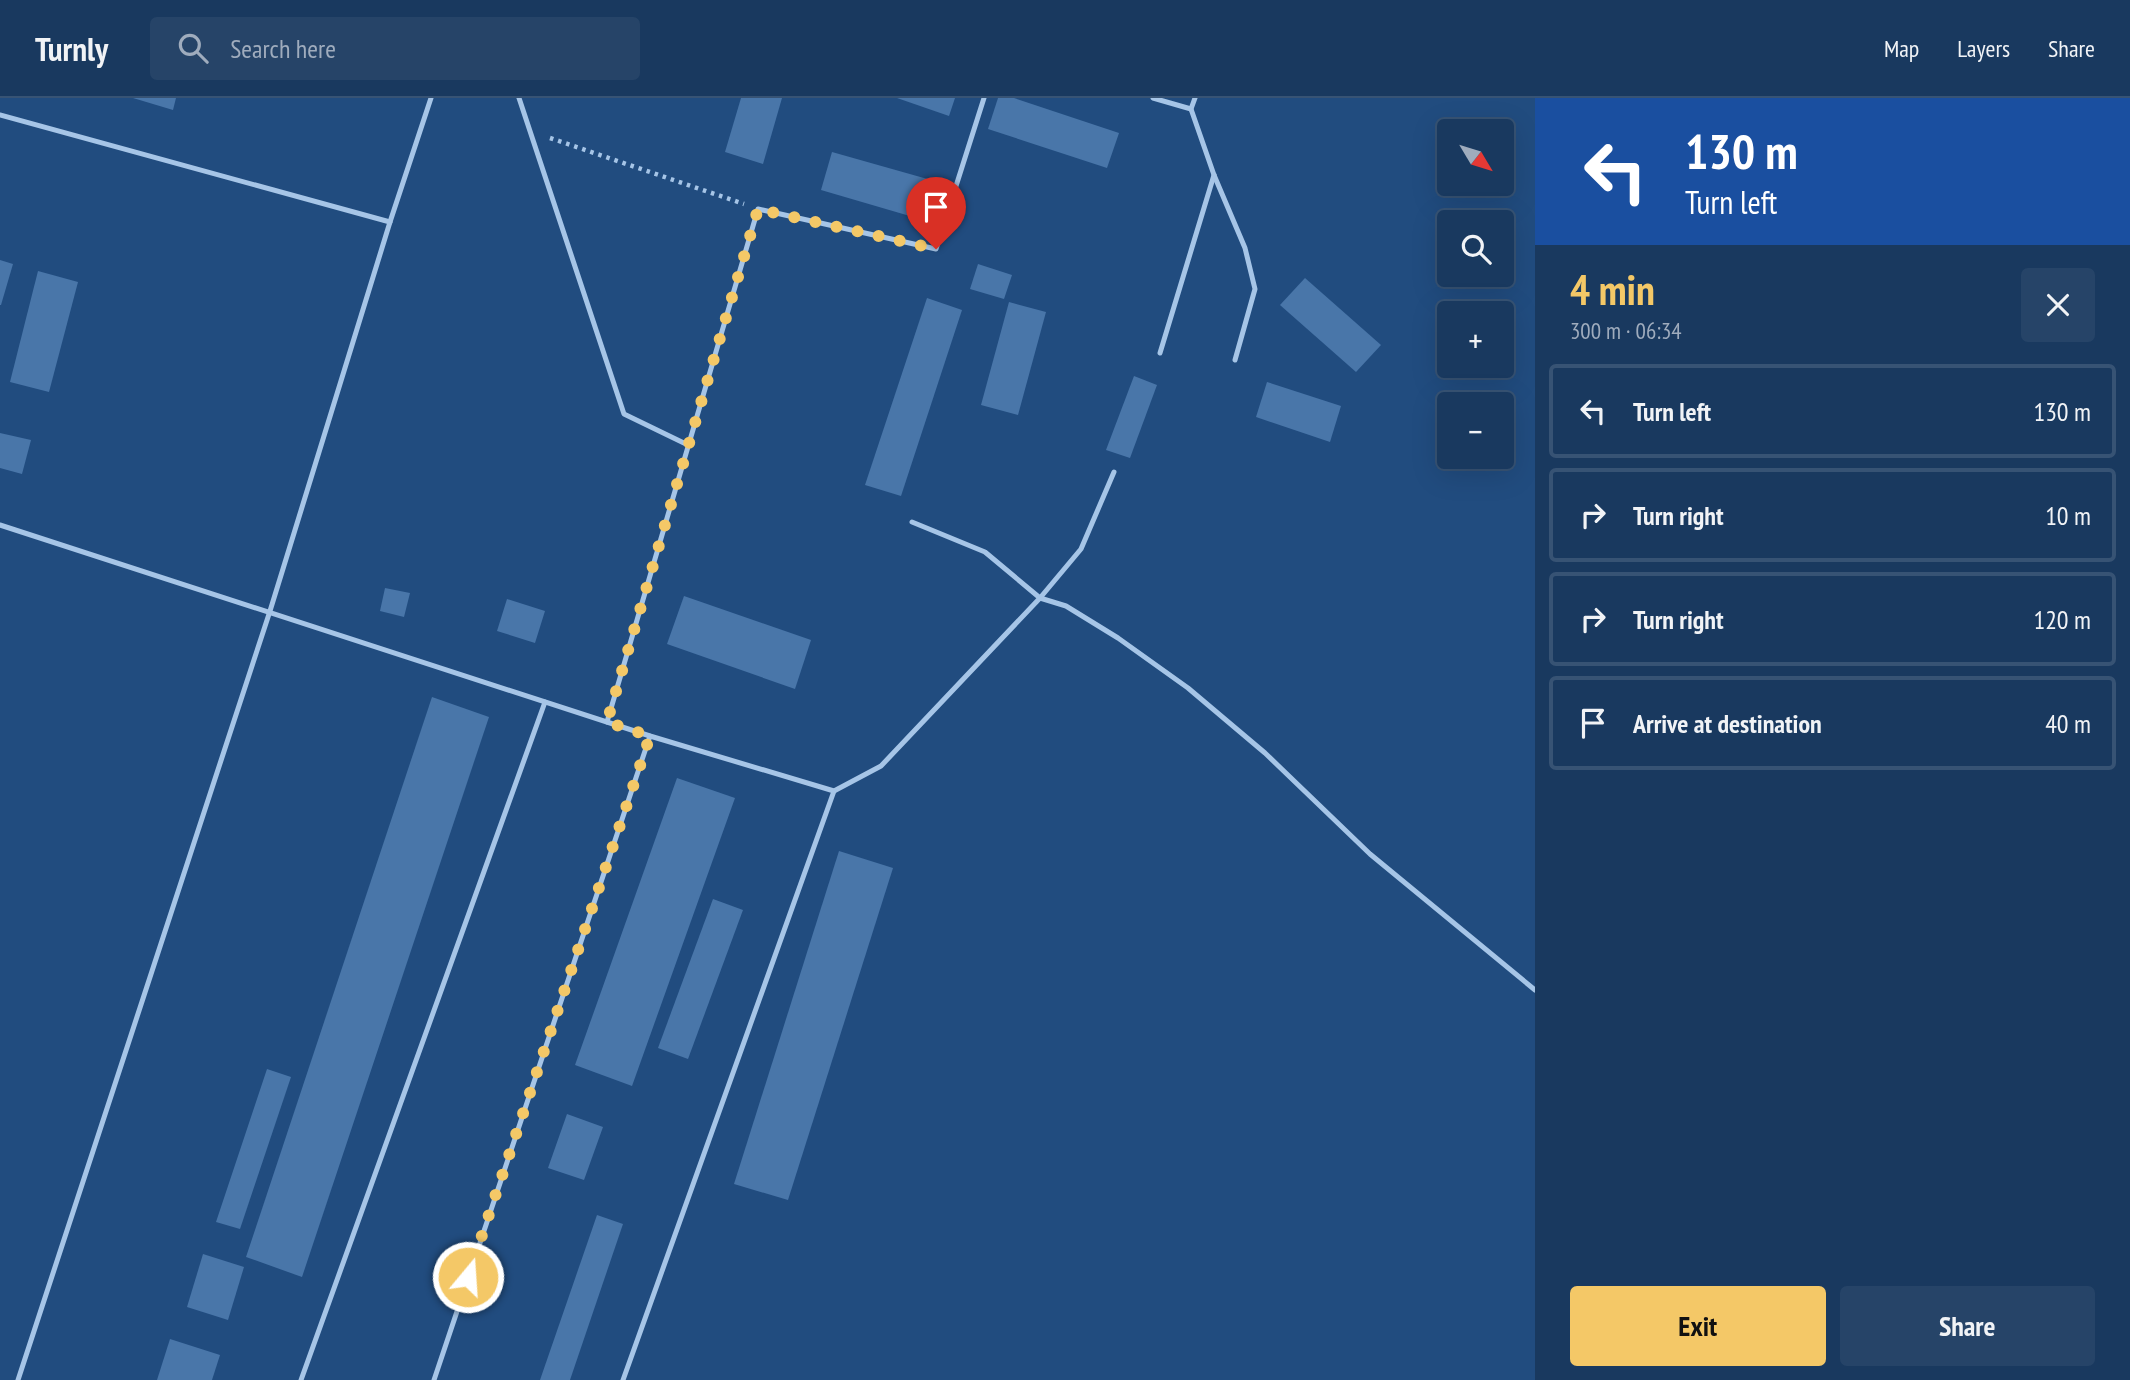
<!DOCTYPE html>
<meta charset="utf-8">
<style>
:root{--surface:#19395f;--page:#264468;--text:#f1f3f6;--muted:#9facbd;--line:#375374;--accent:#f4c867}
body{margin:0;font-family:"PT Sans Narrow",sans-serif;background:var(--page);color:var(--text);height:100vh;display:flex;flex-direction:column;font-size:26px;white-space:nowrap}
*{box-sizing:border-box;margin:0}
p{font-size:23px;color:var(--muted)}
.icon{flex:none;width:38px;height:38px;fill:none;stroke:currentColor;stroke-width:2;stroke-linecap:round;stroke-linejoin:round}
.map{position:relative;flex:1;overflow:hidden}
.drawer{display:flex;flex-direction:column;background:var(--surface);width:595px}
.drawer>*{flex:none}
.guide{background:#1a4fa0;color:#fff;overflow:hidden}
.needle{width:46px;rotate:128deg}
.fabs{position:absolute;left:1437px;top:21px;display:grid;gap:14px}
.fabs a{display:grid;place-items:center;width:77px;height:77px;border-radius:7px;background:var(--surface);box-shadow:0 7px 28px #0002,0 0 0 2px var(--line);font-size:35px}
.pin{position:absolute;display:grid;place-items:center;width:60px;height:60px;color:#fff;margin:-72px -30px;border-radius:50% 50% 50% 0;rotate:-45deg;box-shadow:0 0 7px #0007}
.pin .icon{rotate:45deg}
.me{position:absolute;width:77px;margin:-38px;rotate:18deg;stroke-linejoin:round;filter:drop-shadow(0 0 5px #0008)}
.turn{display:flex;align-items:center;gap:24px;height:147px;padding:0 35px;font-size:32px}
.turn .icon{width:91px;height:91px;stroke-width:2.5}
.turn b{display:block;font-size:49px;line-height:60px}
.round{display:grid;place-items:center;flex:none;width:74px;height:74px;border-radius:7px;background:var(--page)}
.headline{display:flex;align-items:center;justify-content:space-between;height:119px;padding:0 35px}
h1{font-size:42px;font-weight:600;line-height:52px;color:var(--accent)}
.action{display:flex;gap:14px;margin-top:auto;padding:14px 35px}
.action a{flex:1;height:80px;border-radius:7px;background:var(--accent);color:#111;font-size:28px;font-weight:600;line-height:80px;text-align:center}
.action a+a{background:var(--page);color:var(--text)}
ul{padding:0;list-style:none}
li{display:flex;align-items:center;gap:21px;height:94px;margin:0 14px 10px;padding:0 21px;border:4px solid var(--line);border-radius:7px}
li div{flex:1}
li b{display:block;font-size:26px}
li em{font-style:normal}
header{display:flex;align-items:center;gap:42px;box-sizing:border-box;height:98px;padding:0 35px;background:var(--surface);border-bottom:2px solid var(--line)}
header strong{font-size:33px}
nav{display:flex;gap:38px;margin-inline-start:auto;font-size:24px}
.search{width:490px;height:63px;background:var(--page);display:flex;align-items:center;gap:18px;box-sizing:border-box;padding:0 24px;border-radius:7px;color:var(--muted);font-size:26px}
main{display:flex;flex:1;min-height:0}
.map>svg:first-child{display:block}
.building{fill:#4976a9}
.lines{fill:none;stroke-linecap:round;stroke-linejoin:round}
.path{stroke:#a6c5e7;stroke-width:4.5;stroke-dasharray:3.5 5;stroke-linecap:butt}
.lane{stroke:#a6c5e7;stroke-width:5}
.route{stroke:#f4c867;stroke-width:12;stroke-dasharray:0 21.6}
</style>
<header>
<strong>Turnly</strong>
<div class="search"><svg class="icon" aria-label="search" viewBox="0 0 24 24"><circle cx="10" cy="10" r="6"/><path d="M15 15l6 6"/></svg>Search here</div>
<nav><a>Map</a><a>Layers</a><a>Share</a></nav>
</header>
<main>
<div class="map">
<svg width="1535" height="1282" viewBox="0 0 1535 1282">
<rect width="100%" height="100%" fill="#214c7f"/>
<g class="building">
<polygon points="133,0 176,0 173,12"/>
<polygon points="741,0 782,0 763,66 725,54"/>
<polygon points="897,0 955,0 949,18"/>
<polygon points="998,0 1014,0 1119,35 1107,70 988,31"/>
<polygon points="832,54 931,82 920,121 821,92"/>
<polygon points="0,162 13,166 1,207 0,207"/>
<polygon points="978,166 1012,177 1004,201 970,191"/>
<polygon points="38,173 78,184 49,294 10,284"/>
<polygon points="1305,180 1381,247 1356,274 1280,207"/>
<polygon points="927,200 962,212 901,398 865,387"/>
<polygon points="1009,204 1046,214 1018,317 981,307"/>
<polygon points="1134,278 1157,287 1130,360 1106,352"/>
<polygon points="1267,284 1341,308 1330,344 1256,319"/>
<polygon points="0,335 31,342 22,376 0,370"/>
<polygon points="385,490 410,495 404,519 380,513"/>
<polygon points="684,498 811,542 795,591 667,546"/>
<polygon points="507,501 545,513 535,545 497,533"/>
<polygon points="432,599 489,619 302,1179 246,1159"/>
<polygon points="677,680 735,700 632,988 575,967"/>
<polygon points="839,753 893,770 788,1102 734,1086"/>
<polygon points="713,801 743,812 688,961 658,950"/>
<polygon points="267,971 291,979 240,1131 216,1124"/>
<polygon points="567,1016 603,1029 584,1082 548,1070"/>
<polygon points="597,1117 623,1126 570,1282 540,1282"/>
<polygon points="203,1156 244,1169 228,1222 187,1209"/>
<polygon points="170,1241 220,1257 212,1282 157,1282"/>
</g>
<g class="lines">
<polyline class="path" points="550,40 744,106"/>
<g class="lane">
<polyline points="519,0 624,316 688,347"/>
<polyline points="1153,0 1191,11"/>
<polyline points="1195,0 1191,11 1214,77 1245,150 1255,191 1235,262"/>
<polyline points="0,17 390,124"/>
<polyline points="1160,255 1214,77"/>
<polyline points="912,424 985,454 1040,500 1081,451 1114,374"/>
<polyline points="0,427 650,638 834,693 881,668 1040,500 1066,508 1118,540 1188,590 1265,655 1370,756 1535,892"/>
<polyline points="607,624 758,111 936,151 984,0"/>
<polyline points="18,1282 270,513 390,124 431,0"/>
<polyline points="301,1282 545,604"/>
<polyline points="434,1282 650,638"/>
<polyline points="623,1282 834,693"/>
</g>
</g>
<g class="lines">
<polyline class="route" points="468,1179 650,638 607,624 758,111 936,151"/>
</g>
</svg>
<div class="fabs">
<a><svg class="needle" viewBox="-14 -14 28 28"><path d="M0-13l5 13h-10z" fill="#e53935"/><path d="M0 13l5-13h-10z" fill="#9facbd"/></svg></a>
<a><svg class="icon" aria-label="search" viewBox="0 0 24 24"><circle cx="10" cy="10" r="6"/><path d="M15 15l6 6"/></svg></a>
<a>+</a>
<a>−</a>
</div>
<div class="pin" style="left:936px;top:151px;background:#d93025"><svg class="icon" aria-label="arrive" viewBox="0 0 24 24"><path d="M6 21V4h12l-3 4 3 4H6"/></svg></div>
<svg class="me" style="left:468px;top:1179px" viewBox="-20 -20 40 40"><circle r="17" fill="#f4c867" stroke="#fff" stroke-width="3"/><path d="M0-11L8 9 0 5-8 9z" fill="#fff"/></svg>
</div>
<section class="drawer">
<div class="guide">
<div class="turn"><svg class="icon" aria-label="left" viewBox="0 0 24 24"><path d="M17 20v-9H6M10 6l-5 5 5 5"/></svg><div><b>130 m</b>Turn left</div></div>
</div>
<div class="headline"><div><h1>4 min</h1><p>300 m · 06:34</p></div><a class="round"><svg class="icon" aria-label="close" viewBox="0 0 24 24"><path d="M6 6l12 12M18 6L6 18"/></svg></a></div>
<ul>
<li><svg class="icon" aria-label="left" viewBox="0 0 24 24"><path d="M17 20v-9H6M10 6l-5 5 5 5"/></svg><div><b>Turn left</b></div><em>130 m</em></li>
<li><svg class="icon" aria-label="right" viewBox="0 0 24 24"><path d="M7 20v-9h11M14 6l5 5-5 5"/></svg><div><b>Turn right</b></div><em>10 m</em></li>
<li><svg class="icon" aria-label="right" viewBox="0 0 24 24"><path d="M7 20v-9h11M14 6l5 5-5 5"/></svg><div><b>Turn right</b></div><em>120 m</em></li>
<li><svg class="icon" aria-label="arrive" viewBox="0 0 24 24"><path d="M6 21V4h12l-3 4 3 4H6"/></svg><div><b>Arrive at destination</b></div><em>40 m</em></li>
</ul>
<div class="action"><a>Exit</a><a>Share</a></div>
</section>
</main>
